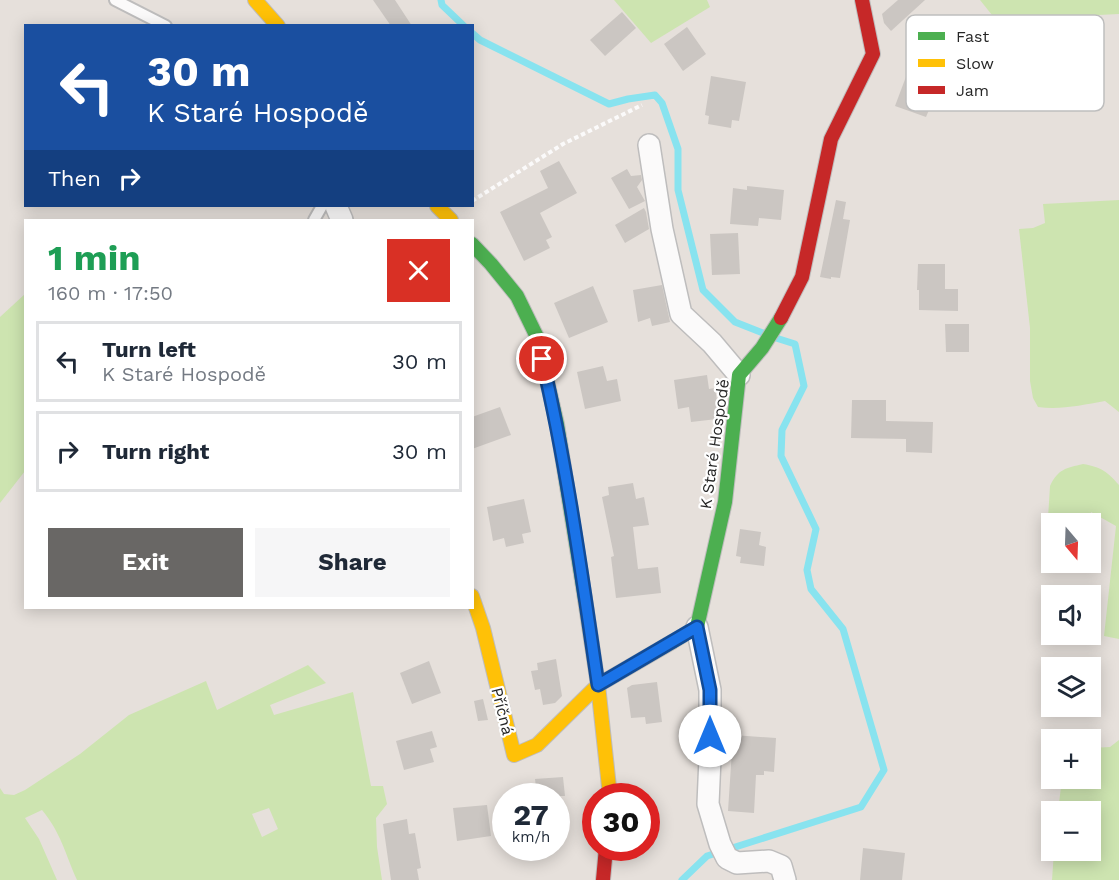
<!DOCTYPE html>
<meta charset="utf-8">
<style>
:root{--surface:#fff;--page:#f6f6f7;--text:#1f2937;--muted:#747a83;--line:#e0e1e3;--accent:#696765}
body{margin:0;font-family:"Work Sans",sans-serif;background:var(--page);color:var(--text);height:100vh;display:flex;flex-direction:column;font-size:22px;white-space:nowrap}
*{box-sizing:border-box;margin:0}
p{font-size:20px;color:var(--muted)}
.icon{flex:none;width:33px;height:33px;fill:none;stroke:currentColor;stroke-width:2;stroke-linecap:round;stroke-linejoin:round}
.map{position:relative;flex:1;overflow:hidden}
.panel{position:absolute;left:24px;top:219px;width:450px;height:390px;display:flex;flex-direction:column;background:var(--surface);border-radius:0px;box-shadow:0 3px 15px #0003}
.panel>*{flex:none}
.banner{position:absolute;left:24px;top:24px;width:450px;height:183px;border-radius:0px;box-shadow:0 3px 15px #0003;background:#1a4fa0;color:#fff;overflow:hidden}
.needle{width:39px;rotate:161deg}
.controls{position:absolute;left:1041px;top:513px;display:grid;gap:12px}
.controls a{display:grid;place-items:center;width:60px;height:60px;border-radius:0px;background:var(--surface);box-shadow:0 3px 15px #0003;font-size:30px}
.speed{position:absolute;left:492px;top:783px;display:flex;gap:12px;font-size:30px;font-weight:700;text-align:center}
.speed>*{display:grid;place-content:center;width:78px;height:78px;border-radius:50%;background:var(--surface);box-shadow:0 3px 15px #0003;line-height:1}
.speed small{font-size:15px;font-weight:400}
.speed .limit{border:9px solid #d22;background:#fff;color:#111}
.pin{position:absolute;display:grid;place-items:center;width:51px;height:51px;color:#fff;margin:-26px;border:3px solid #fff;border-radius:50%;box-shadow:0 2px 6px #0007}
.me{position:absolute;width:66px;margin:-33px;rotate:0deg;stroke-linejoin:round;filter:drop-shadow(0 0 4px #0008)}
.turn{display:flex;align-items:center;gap:21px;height:126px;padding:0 24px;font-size:27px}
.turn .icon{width:78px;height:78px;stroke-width:2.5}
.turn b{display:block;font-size:42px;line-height:51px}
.then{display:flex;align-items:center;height:57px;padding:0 24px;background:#0003;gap:12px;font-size:22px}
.round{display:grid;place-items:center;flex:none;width:63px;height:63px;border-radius:0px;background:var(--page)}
.summary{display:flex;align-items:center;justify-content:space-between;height:102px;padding:0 24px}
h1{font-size:36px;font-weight:700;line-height:45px;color:#1e9e55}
.cta{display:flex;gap:12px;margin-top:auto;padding:12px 24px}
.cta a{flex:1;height:69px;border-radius:0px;background:var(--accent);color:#fff;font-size:24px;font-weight:700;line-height:69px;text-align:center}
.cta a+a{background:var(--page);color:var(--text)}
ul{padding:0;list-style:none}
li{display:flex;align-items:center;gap:18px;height:81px;margin:0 12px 9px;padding:0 12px;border:3px solid var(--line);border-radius:0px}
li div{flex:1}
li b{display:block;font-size:22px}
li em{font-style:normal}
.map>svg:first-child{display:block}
.green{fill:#cde4b0;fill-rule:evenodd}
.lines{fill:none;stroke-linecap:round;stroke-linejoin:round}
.stream{stroke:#88e3ef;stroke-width:7}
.building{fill:#cbc6c2}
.lane-casing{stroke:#bebdbd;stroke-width:14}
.street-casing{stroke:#bebdbd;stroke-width:24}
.fast-casing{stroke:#bebdbd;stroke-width:16}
.slow-casing{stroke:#bebdbd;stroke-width:16}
.jam-casing{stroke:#bebdbd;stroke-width:16}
.path{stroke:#fbfafa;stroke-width:4;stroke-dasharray:4.5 3;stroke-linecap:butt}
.lane{stroke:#fbfafa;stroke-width:10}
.street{stroke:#fbfafa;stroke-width:21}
.fast{stroke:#4caf50;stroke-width:14}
.slow{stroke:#ffc107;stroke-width:14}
.jam{stroke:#c62828;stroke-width:14}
.route-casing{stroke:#114b97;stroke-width:15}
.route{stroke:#1a73e8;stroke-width:10}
.labels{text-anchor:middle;stroke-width:4.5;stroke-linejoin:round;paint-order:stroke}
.street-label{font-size:16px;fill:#262626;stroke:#fff}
.key{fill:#fff;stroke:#bebebe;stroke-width:1.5}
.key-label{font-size:16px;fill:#262626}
</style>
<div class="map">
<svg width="1119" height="880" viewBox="0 0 1119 880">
<rect width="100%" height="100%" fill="#e6e0db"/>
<g class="green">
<polygon points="614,0 707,0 710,7 651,43"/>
<polygon points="980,0 1119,0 1119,14 1016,19 1012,20 1013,26 996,20"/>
<path d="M1119 200V412L1105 401C1082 405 1061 410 1038 407L1033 398 1030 381V328L1019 229 1033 228 1045 223 1043 204Z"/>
<polygon points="25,294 25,471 0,503 0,317"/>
<path d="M1083 464C1101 467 1108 472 1119 485V639L1104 636 1116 526 1091 512 1088 523 1052 524 1051 536 1047 534 1050 486C1058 469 1066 468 1083 464Z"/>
<path d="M308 665 326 683 270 705 274 715 353 692 371 786H383L387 804 376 818 377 847 382 880H77C65 853 61 833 42 810L25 818 39 839 57 880H0V788L4 794 14 795 25 790 80 754 129 715 206 681 217 710ZM269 808 278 829 262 837 252 814Z"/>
<polygon points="1119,740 1119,880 1052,880 1054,851 1090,850 1090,812 1058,811 1062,779 1090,778 1091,748 1110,747"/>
</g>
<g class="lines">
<g class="stream">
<polyline points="441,0 442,5 464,26"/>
<polyline points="472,33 480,40 609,104 628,99 655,95 662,103 678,149 678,190 703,290 735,322 763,333"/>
<polyline points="682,880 707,856 861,807 884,770 843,629 811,589 807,570 816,529 781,456 782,430 804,386 795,344 776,338"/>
</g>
</g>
<g class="building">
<polygon points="373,0 395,0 412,26 391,26"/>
<polygon points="898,0 925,0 891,31 884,23 882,14"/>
<polygon points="622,12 636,28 605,56 590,40"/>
<polygon points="687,27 706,54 683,71 664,44"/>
<polygon points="907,74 939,86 926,117 895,106"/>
<polygon points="711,76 746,82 739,121 732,120 731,128 708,124 709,116 705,115"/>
<polygon points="559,161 577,193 540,213 552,237 546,240 550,248 524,261 500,212 548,188 540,171"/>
<polygon points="627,169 631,176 641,175 642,180 637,187 645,201 629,209 611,178"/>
<polygon points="747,186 784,190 781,220 759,218 758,226 730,224 733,188 747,190"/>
<polygon points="836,200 846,202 843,219 850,220 840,278 831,277 831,279 820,277"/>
<polygon points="644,208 646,212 649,229 625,243 615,225"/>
<polygon points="738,233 740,274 712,275 710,234"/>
<polygon points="918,264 945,264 945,289 958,289 958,311 919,310 919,290 917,290"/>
<polygon points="662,285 670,322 652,326 650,318 638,322 633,290"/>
<polygon points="593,286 608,322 569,338 554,303"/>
<polygon points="945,324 969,324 969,352 946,352"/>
<polygon points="603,366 607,381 617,379 621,401 585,409 577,372"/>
<polygon points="707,375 709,389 715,388 718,407 717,419 691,422 689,407 678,409 674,380"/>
<polygon points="852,400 886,400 886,421 933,422 932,453 906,452 906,439 851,438"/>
<polygon points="500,407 511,435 472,449 472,417"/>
<polygon points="633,483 636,499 644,497 649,525 633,527 638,569 658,567 661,593 616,598 611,557 614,556 602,497 609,495 608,487"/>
<polygon points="524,499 531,532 522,534 524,543 506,547 504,538 493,541 487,507"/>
<polygon points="740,529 761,532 759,545 766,547 764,566 740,563 741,557 736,556"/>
<polygon points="556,659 562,696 555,703 543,705 540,689 535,690 531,671 538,670 537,663"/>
<polygon points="429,661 441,693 412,704 400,673"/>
<polygon points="657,682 662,722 646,724 645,717 631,718 627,688 632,685"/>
<polygon points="483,699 488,720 478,721 474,701"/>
<polygon points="432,731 437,747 430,749 434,762 404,770 396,741"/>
<polygon points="733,735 776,738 774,772 764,771 764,775 756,775 754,813 728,811"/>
<polygon points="563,777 565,796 537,796 535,779"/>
<polygon points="487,805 491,836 457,841 453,808"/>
<polygon points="407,819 409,834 415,833 421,868 417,869 419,880 391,880 383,824"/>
<polygon points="863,848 905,853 902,880 860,880"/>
</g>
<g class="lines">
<g class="lane-casing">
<g id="lane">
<polyline points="115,0 166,26"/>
<polyline points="314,220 322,206"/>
</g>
</g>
<g class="street-casing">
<g id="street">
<polyline points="649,145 662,229 681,314 712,343 739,375"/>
<polyline points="336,206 342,220"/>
<polyline points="697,627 710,690 710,758 708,804 720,844 727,858 737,863 769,861 781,866 785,880"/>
</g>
</g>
<g class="fast-casing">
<g id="fast">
<polyline points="472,244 491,264 517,296 537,337 557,424 585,599"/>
<polyline points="672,642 697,627 725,502 739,375 762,348 781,318"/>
</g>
</g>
<g class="slow-casing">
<g id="slow">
<polyline points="255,0 278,26"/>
<polyline points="437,206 451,220"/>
<polyline points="472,596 483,628 514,755 537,745 598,685 672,642"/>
<polyline points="585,599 598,685 610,796"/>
</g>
</g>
<g class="jam-casing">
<g id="jam">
<polyline points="781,318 802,277 831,139 873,54 862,0"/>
<polyline points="603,880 606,848"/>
</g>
</g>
<polyline class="path" points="472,201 563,144 642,105"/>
<use href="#lane" class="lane"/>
<use href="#street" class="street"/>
<use href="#fast" class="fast"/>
<use href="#slow" class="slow"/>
<use href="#jam" class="jam"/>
</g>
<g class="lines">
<g class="route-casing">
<path id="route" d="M542 359C567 466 582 576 598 685L697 627 710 690V736"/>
</g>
<use href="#route" class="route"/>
</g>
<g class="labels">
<g class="street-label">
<text transform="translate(714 444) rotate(-82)" y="6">K Staré Hospodě</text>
<text transform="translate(503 711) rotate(76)" y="6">Příčná</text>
</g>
</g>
<rect x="906" y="15" width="198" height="96" rx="9" class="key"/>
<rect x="918" y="32" width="27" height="8" fill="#4caf50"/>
<rect x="918" y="59" width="27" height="8" fill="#ffc107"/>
<rect x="918" y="86" width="27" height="8" fill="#c62828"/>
<g class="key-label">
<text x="956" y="42">Fast</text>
<text x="956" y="69">Slow</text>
<text x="956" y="96">Jam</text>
</g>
</svg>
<div class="controls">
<a><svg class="needle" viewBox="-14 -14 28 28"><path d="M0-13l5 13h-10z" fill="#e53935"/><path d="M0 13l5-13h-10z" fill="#747a83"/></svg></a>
<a><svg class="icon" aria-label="sound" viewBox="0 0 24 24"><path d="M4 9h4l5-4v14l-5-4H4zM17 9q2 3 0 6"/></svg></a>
<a><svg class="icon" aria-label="layers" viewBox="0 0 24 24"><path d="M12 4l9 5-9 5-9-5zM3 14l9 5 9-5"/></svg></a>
<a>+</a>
<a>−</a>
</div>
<div class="speed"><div>27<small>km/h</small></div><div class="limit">30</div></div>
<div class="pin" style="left:542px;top:359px;background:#d93025"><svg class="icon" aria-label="arrive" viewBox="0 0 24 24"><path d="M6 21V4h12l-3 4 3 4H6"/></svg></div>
<svg class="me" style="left:710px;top:736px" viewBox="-20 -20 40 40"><circle r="19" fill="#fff"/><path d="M0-13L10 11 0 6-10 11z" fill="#1a73e8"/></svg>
<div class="banner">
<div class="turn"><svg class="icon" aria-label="left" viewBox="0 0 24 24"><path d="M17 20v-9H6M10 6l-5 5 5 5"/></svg><div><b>30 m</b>K Staré Hospodě</div></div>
<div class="then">Then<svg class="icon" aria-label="right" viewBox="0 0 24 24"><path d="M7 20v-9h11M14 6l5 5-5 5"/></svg></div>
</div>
<section class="panel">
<div class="summary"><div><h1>1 min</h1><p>160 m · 17:50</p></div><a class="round" style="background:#d93025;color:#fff"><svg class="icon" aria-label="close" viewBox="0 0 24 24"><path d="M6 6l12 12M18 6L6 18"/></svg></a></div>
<ul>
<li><svg class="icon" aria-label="left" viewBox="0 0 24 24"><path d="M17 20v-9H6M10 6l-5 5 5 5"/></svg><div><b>Turn left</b><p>K Staré Hospodě</p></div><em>30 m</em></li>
<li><svg class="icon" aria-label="right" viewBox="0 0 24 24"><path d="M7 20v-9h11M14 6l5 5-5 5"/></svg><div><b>Turn right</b></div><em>30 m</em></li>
</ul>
<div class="cta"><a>Exit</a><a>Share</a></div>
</section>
</div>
